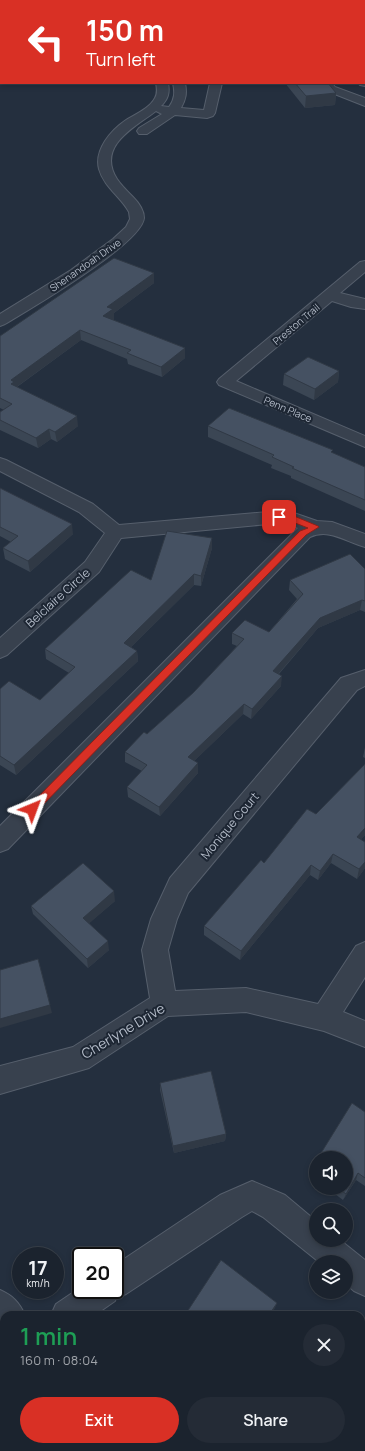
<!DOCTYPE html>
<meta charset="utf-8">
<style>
:root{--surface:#1b232e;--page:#242b36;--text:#f1f3f6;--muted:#a0a4aa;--line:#39404a;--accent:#d93025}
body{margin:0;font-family:Manrope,sans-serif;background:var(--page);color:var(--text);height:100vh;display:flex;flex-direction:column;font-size:15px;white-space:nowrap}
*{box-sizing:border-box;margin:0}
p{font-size:13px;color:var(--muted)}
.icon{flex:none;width:22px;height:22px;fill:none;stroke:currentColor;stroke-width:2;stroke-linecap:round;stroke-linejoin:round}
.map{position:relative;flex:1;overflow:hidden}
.sheet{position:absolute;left:0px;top:1311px;width:365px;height:140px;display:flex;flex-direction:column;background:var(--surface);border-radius:12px 12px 0 0;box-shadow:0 2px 6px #0003,0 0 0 1px var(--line)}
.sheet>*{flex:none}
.top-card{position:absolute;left:0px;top:0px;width:365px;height:84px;box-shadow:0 2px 6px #0003,0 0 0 1px var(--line);background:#d93025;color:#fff;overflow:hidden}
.buttons{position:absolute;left:309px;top:1151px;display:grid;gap:8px}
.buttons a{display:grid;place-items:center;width:44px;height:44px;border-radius:50%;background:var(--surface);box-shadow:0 2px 6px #0003,0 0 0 1px var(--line);font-size:20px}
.speed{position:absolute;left:12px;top:1247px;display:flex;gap:8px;font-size:20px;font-weight:700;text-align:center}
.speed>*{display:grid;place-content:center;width:52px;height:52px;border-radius:50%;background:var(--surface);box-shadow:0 2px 6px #0003,0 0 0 1px var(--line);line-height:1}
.speed small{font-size:10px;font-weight:400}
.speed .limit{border:2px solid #111;border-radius:6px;background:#fff;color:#111}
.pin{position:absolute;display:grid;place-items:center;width:34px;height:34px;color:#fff;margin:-17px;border-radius:8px;box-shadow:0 2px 6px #0006}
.me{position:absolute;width:44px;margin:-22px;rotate:44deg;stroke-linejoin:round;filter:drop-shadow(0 0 3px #0008)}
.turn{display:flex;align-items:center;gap:14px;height:84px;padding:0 20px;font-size:18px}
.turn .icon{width:52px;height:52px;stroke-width:2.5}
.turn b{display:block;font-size:28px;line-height:34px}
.round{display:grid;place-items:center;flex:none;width:42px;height:42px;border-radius:21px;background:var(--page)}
.overview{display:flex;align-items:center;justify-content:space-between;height:68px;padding:0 20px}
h1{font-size:24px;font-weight:600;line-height:30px;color:#1e9e55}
.cta{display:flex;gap:8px;margin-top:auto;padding:8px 20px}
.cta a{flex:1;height:46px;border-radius:24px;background:var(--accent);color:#fff;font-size:16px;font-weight:600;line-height:46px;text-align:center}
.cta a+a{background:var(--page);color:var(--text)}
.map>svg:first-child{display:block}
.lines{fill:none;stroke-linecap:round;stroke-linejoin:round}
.minor-casing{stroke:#565f6c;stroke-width:2}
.major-casing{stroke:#414a57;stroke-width:2}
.minor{fill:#38414e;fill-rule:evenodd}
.major{fill:#56606e;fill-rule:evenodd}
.wall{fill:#3b4654}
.shaded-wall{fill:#303945}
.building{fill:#455162;stroke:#303945}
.route{fill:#d93025;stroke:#8d1f18}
.labels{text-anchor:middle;stroke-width:4;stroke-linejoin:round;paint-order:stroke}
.far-street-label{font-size:10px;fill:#b4bcc9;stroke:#1d2633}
.street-label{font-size:12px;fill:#b4bcc9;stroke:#1d2633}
.near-street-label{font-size:14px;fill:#b4bcc9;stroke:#1d2633}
</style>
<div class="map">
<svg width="365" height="1451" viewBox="0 0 365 1451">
<rect width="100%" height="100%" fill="#242f3e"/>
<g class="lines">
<g class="minor-casing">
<g id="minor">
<polygon points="108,0 121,0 122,1 109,1"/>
<polygon points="185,0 199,0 200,1 186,1"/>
<rect x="364" y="26" width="1" height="6"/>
<rect x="364" y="56" width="1" height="6"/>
<polygon points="364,80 365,86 360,85 358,83 364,83"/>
<path d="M156 83H168C170 93 168 99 161 106L169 107C175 99 175 92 173 83H185C187 93 186 99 181 108L204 110 210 83H222L215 113 213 116 207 118 175 115 147 134H139L137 131 139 128 162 114 156 111C135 127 96 146 117 179 121 185 127 191 133 197 138 202 144 210 144 218 142 244 30 309 5 324L0 326V314L71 270 113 239 126 227 130 219 129 212C121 197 104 187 99 169 94 150 111 130 126 120 136 114 150 108 155 98 158 93 157 88 156 83Z"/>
<polygon points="319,83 332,83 335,87 365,98 365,106 327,91"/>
<polygon points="365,261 365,272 340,293 365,299 365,309 351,307 332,301 236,381 365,436 365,447 219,385 217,382 219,379 360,262"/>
<path d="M0 458 6 460 93 504 119 525 279 511 291 512 317 521 332 522 365 534V547C346 542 329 528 310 537L8 849 0 852V826L298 528 289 524 279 523 121 538 99 572 7 655 0 658V638L85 562 105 533 79 512 0 471Z"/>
<polygon points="365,670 365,686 357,690 188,893 177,919 168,950 175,991 246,988 318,1004 356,946 365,942 365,977 343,1012 365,1021 365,1047 324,1031 246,1012 168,1016 89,1068 0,1094 0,1066 73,1047 150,998 142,950 151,919 170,878 341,678"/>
<polygon points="252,1181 285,1195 316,1221 316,1240 340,1240 365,1260 365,1296 354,1291 346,1284 346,1262 319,1262 263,1217 252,1211 242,1217 126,1294 116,1298 115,1301 95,1315 51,1315 56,1304 81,1287 81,1290 115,1290 115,1265 220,1195"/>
<path d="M0 1290C13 1296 19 1302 25 1315H4V1329L0 1327Z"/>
<polygon points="129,1447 165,1447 167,1451 131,1451"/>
</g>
</g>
<g class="major-casing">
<g id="major">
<rect x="364" y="33" width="1" height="6"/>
<rect x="0" y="57" width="1" height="6"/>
</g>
</g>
<use href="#minor" class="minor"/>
<use href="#major" class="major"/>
</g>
<g class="wall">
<polygon points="285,83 328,83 336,93 335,105 305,108"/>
<polygon points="154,273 154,283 114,313 114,320 113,320 185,348 185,358 162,377 128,364 127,359 81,340 17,387 78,426 57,442 51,439 38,448 0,430 0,412 4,410 0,408 0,336"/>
<polygon points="339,371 338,382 314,400 283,385 284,374"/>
<polygon points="208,426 333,453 365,467 365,511 291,478 291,476 271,468 272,465 208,437"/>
<polygon points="0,488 73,534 30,572 5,559 3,548 11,542 0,536"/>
<polygon points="212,538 212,548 201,586 194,585 131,647 137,651 138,661 16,775 0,765 0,689 40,700 69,673 46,659 45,649 151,580"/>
<polygon points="365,569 365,612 360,610 318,628 279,674 281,686 251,719 243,714 194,761 198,773 160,816 128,797 127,787 142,771 125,762 125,752 147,734 193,693 237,646 232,644 232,633 269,632 297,599 289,590 290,580"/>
<polygon points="365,747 365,758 363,757"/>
<polygon points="316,814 365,835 361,839 365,868 357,879 331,863 318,880 310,875 240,960 204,935 204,926 264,863"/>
<polygon points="115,901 89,923 109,950 88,968 33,914 31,906"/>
<polygon points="160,1083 226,1134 225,1141 174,1153 160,1090"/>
<polygon points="365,1112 365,1186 356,1180 343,1200 327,1188 346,1188"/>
<polygon points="316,1160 316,1180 309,1175 311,1169"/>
<polygon points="365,1359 365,1451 337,1451 331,1447 361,1447 361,1367"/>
</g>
<g class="shaded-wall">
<polygon points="336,93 335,105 305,108 306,96"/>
<polygon points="154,273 154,283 114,313 114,320 104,326 103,316 107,307"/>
<polygon points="80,330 81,340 15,388 12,394 11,380"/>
<polygon points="185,348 185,358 162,377 161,367"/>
<polygon points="339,371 338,382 314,400 315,389"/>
<polygon points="77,416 78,426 57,442 55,432"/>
<polygon points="49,429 51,439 38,448 36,438"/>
<polygon points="72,524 73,534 30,572 28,561"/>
<polygon points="212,538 212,548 201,586 201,576"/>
<polygon points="194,574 194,585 125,653 124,643"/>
<polygon points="362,600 360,610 318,628 272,681 273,671 320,618"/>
<polygon points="137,651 138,661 16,775 14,765"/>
<polygon points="282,676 281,686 251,719 252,709"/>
<polygon points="244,704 243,714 188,767 188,757"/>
<polygon points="198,763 198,773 160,816 159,807"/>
<polygon points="365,828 365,835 355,846 357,837"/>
<polygon points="333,854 331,863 318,880 320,871"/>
<polygon points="365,862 365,868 357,879 359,869"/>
<polygon points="311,865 310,875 240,960 241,951"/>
<polygon points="114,891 115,901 85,927 83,918"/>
<polygon points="108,941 109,950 88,968 87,959"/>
<polygon points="50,1005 52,1013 0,1028 0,1019"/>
<polygon points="226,1134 225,1141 174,1153 173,1146"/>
<polygon points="358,1173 356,1180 343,1200 346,1194"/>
<polygon points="277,1303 275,1308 271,1315 269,1315"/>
</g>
<g class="building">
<rect x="49" y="0" width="41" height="1"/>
<polygon points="295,83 328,83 336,93 306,96"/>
<polygon points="114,258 154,273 107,307 113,309 103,316 185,348 161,367 127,353 131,350 80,330 11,380 14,382 11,384 77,416 55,432 49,429 36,438 0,420 0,412 12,404 0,398 0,336"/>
<polygon points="308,357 339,371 315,389 284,374"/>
<polygon points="229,408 333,450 331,452 365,467 365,500 292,468 294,467 272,457 274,455 208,426"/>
<polygon points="0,488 72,524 28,561 3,548 18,536 0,527"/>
<polygon points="167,531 212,538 201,576 194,574 124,643 137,651 14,765 0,756 0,689 9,681 40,700 75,667 45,649 131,570 151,580"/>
<polygon points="350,554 365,569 365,601 362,600 320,618 273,671 282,676 252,709 244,704 188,757 198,763 159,807 127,787 147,765 125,752 144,732 147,734 193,693 244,639 232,633 245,620 269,632 303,594 290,580"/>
<polygon points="365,764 365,828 357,837 365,842 365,862 359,869 333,854 320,871 311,865 241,951 204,926 261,860 264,863 307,809 316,814"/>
<polygon points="83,863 114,891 83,918 108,941 87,959 31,906"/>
<polygon points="38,959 50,1005 0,1019 0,970"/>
<polygon points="211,1071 226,1134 173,1146 160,1083"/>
<polygon points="352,1103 365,1112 365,1178 358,1173 346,1194 338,1188 346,1188 346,1158 318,1158"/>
<polygon points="316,1160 316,1172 311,1169"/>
<polygon points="221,1260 277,1303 269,1315 185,1315"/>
<polygon points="365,1361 365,1451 343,1451 338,1447 361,1447 361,1369"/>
</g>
<polygon class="route" points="279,515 294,516 318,526 319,527 306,535 36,812 29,812 28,809 29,806 300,531 308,528 290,521 276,519 275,517"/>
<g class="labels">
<g class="far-street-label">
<text transform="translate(85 265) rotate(-35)" y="4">Shenandoah Drive</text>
<text transform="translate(296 324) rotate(-40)" y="4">Preston Trail</text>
<text transform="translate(288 409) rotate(23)" y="4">Penn Place</text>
</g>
<g class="street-label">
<text transform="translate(58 598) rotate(-42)" y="4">Belclaire Circle</text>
<text transform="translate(230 826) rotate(-50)" y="4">Monique Court</text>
</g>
<g class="near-street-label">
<text transform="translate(123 1031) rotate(-31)" y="5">Cherlyne Drive</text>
</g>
</g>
</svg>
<div class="buttons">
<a><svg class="icon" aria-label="sound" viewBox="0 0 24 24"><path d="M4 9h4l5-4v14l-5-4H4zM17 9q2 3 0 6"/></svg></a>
<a><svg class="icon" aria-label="search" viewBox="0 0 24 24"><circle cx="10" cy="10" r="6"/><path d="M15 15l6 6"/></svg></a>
<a><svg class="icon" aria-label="layers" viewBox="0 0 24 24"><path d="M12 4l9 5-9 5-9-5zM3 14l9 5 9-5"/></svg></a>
</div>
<div class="speed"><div>17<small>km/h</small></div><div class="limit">20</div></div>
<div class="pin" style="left:279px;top:517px;background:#d93025"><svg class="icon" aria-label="arrive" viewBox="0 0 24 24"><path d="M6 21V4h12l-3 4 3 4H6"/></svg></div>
<svg class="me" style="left:32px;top:809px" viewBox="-20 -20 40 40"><path d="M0-17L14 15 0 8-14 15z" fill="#d93025" stroke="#fff" stroke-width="4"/></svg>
<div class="top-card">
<div class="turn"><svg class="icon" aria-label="left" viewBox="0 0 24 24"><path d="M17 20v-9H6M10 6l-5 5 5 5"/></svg><div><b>150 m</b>Turn left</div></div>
</div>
<section class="sheet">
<div class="overview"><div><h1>1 min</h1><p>160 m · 08:04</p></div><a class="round"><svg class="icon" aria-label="close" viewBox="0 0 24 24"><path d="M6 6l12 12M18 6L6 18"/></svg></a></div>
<div class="cta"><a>Exit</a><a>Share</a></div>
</section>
</div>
